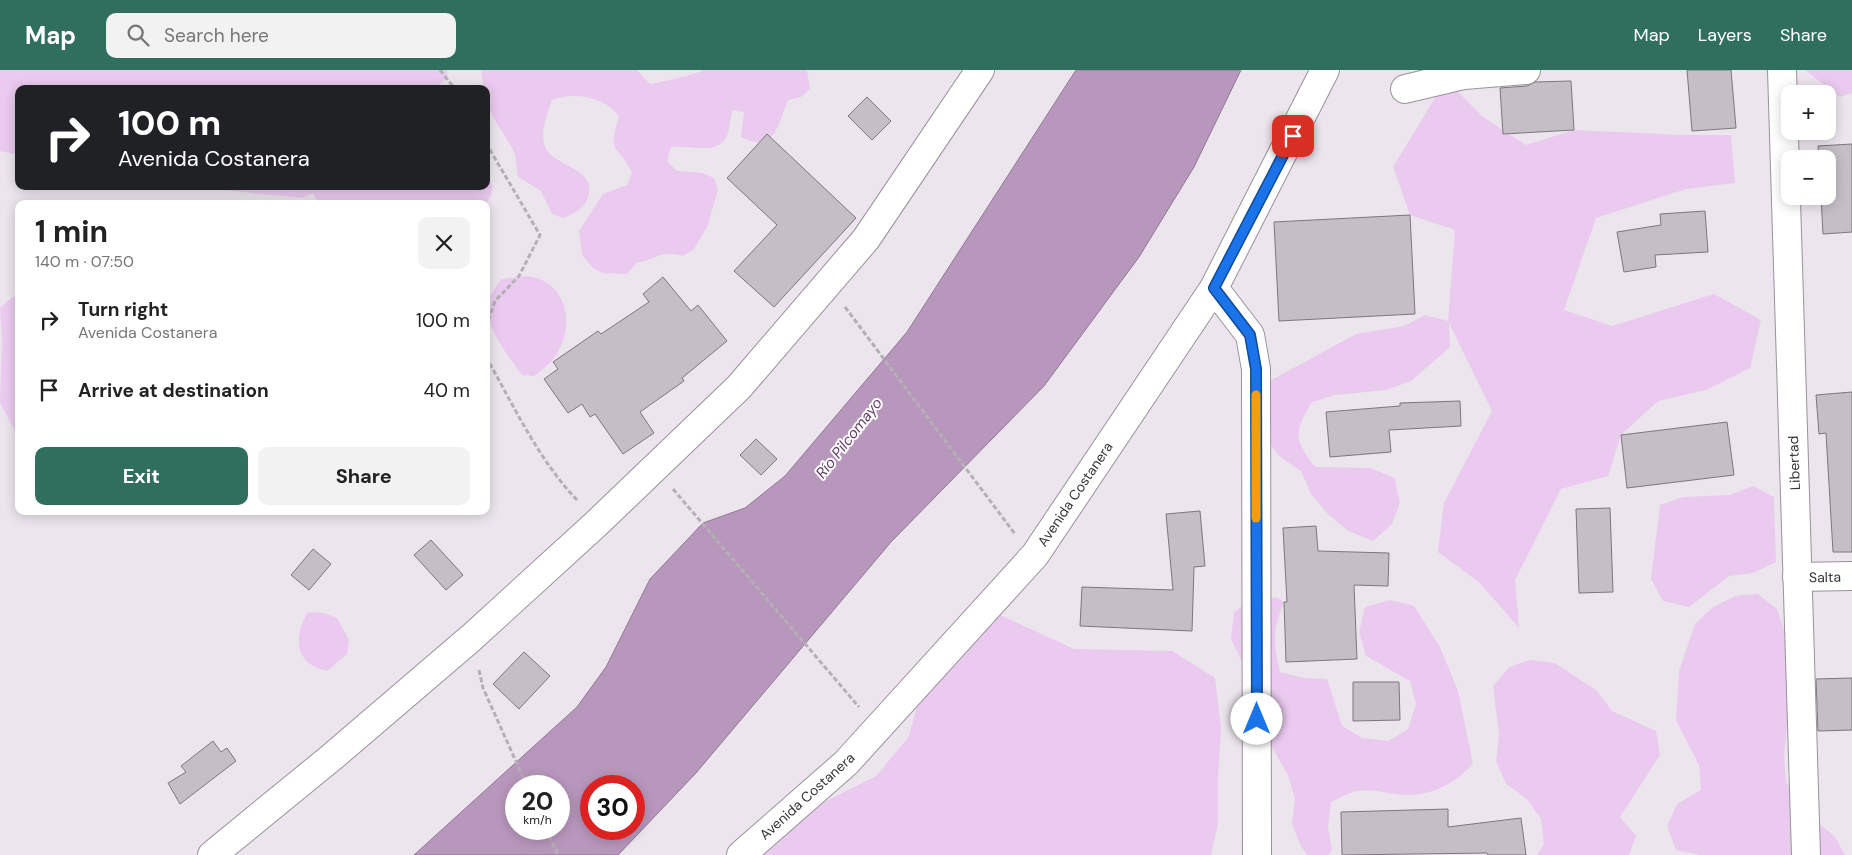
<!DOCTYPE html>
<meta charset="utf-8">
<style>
:root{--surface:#fff;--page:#f2f2f2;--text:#222;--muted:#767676;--accent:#306f5d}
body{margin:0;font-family:"DM Sans",sans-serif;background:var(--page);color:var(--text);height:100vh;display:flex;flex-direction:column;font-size:19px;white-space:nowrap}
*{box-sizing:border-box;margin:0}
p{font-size:16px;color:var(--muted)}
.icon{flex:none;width:28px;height:28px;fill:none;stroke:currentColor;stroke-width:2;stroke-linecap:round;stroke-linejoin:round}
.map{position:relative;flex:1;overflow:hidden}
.sheet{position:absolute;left:15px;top:130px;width:475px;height:315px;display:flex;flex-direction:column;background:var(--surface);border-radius:10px;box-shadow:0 2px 12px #0003}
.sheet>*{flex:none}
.banner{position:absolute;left:15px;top:15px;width:475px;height:105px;border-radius:10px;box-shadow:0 2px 12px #0003;background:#202124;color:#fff;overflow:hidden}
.tools{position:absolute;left:1781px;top:15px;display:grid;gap:10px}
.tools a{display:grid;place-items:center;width:55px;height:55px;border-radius:10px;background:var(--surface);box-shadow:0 2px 12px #0003;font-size:25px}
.speed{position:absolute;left:505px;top:705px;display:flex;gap:10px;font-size:25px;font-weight:700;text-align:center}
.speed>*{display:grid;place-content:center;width:65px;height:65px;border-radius:50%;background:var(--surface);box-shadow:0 2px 12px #0003;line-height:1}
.speed small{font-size:12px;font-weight:400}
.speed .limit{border:8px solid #d22;background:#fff;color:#111}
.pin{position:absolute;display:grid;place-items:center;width:42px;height:42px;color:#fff;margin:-21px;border-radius:10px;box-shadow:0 2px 8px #0006}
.me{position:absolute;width:55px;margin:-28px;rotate:0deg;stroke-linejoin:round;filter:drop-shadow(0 0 4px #0008)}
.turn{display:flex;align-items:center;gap:18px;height:105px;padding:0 20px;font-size:22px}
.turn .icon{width:65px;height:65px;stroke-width:2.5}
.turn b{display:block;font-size:35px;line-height:42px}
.round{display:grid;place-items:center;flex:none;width:52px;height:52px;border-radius:10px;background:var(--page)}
.summary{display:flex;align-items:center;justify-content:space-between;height:85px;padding:0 20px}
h1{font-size:30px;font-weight:700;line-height:38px}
.primary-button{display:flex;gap:10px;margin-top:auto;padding:10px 20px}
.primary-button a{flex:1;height:58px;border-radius:10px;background:var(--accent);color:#fff;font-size:20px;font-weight:700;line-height:58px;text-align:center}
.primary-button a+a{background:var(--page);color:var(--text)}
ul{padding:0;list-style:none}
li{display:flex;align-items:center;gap:15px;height:70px;padding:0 20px}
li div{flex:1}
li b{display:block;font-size:19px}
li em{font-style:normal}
header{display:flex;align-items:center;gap:30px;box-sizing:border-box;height:70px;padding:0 25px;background:var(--accent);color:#fff}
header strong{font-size:24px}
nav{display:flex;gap:28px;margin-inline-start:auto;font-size:18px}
.search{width:350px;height:45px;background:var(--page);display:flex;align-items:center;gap:12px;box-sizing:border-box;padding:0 18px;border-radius:10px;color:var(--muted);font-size:19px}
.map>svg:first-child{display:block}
.green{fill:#eacaef}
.water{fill:#b897bc;stroke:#917994;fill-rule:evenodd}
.building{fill:#c5bec6;stroke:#7c767d}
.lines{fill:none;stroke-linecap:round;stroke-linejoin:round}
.minor-casing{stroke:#99929a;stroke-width:30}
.tertiary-casing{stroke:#99929a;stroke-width:30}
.path{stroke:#b6b0b6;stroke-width:3;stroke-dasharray:5 2.5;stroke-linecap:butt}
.minor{stroke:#fff;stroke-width:28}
.tertiary{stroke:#fff;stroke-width:28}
.route-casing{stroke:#114b97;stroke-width:12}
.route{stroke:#1a73e8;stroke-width:9}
.slow{stroke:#f59e0b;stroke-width:9}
.labels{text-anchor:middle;stroke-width:4;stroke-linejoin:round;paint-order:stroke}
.street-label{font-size:14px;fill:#373437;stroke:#fff}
.water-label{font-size:15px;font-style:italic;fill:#63396a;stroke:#fff}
</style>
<header>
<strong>Map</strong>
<div class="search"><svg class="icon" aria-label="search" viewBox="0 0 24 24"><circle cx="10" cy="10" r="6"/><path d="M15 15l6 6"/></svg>Search here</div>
<nav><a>Map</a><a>Layers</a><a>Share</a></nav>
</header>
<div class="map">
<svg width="1852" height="785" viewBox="0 0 1852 785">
<rect width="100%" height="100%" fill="#ece5ed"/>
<g class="green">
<polygon points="0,0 447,0 448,7 435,19 19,19 19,85 0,81"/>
<path d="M481 0H637L650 14C657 13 699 4 703 0H807L810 19 801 27 788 30C777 55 776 84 741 67L744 42 733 40C730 48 730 56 728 63 720 88 687 74 671 77L667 91 677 101 702 103 714 108 718 120 707 157 694 179 683 186C661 179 656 190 636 193L627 204 603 203 593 198 582 185 579 161 603 124 627 115 632 103C617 71 607 87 619 46 605 27 574 21 552 30 547 44 539 64 546 79 555 96 598 99 588 127 584 139 575 143 563 148L552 144 541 121 518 107C516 99 517 87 513 80 502 58 487 46 486 19H484Z"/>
<polygon points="1805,0 1852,0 1852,23 1840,27"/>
<path d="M1446 10 1483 47 1526 75 1574 60 1683 65H1731L1735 113 1686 119 1596 148 1564 240 1612 256 1714 224 1761 250 1750 298 1706 320 1658 331 1621 365 1608 406 1561 419 1515 510 1519 558 1479 512 1438 482 1444 433 1492 341 1449 253 1450 277 1411 311 1386 320 1335 325 1312 332C1294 362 1293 369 1315 397L1371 398 1394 408 1400 432 1392 454 1373 471 1348 461 1328 444 1311 424 1301 401 1279 386 1263 365 1266 313 1356 264 1404 256 1425 245 1448 251 1455 160 1410 145 1393 97Z"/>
<path d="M486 103C494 114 495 124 485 134H319L313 123 303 128 182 116H486Z"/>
<path d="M528 206C576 213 576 274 543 299 540 301 537 305 533 306 530 306 525 305 522 305 509 287 480 251 489 229 492 222 497 216 501 209Z"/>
<polygon points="14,226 19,227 19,379 14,359 0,333 2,268 0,238"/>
<polygon points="1753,416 1774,427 1776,492 1753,503 1729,506 1689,537 1663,531 1651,509 1660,435 1683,427 1730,425"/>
<polygon points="1758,524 1777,539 1785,562 1791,612 1784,686 1786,712 1816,751 1835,767 1845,785 1700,785 1676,780 1667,756 1677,734 1701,720 1699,695 1676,650 1679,601 1695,554 1713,537 1735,526"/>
<path d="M1253 526 1277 528 1284 532C1272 561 1273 572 1280 602L1304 608 1327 609 1342 656 1363 668 1388 671 1408 659 1416 634 1410 611 1366 586 1359 562 1365 537 1390 530 1414 536 1440 577 1458 621 1473 694C1454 713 1436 724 1408 725 1391 725 1374 718 1357 721 1348 723 1339 728 1331 732L1328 757 1332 780 1328 785H1308L1301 777 1292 754 1295 729 1288 705 1250 639 1253 614 1231 569 1234 543Z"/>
<polygon points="985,538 1074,579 1172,581 1215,608 1221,658 1218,708 1218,754 1211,785 732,785 748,770 876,706 908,668 922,620"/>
<path d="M308 542 324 543 337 548 349 570 347 584 327 601C294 594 293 567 308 542Z"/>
<polygon points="1531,590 1555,593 1597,621 1612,641 1656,661 1660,685 1620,747 1636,766 1629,785 1537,785 1544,774 1541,749 1527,729 1506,714 1496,691 1499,665 1493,616 1509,597"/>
</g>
<path class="water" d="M1076 0H1241L1194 97 1139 187 1044 316 891 472 696 703 618 785H414L577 637 606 597 650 509 703 453 745 438 785 406 907 262ZM516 716H559V759H516ZM591 716H634V759H591Z"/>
<g class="building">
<polygon points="1687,0 1731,0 1736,58 1692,61"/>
<polygon points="1571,11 1574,60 1503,64 1500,18 1527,16 1535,12"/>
<polygon points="867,27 891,51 872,70 848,46"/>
<polygon points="767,64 856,148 774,237 734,201 777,155 727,108"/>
<polygon points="1852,74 1852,162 1823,164 1821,126 1828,126 1828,89 1819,89 1818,76"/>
<polygon points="1705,141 1708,182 1655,185 1656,197 1624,202 1617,162 1661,155 1660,144"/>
<polygon points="1410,145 1415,244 1279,251 1274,152"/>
<polygon points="663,207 691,241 698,235 727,271 682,308 684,311 640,342 654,363 623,384 595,344 590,347 582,334 568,343 544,309 558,299 553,292 598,261 601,264 649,232 643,224"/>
<polygon points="1852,322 1852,482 1833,482 1826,363 1819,364 1816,325"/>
<polygon points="1460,331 1461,356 1389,360 1391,382 1330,387 1326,342 1400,336 1400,333"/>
<polygon points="1727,352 1734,405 1627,418 1621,365"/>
<polygon points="756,369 777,389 761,405 740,385"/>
<polygon points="1610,438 1613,522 1579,523 1576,439"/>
<polygon points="1200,441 1205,496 1194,497 1192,561 1080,556 1082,517 1173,520 1166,444"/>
<polygon points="1316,456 1318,481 1389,483 1388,516 1354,515 1357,589 1286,592 1284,532 1287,532 1283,458"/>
<polygon points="431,470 463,505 446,520 414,485"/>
<polygon points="313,479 331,494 309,520 291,505"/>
<polygon points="524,582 550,606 519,639 493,614"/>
<polygon points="1852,608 1852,660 1818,661 1816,609"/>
<polygon points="1353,612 1399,612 1400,650 1353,651"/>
<polygon points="213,671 221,682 227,678 236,691 180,734 168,713 186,702 181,696"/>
<polygon points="1448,739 1448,757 1521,748 1526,785 1488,785 1487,783 1342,785 1341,742"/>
</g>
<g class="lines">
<g class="minor-casing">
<g id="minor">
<polyline points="1782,0 1806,785"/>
<polyline points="1405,19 1464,5 1526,0"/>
<polyline points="1214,218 1250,265 1256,299 1257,785"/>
<polyline points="1797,507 1852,506"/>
<polyline points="212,785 332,687 471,568 596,454 739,317 866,169 980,0"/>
</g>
</g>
<g class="tertiary-casing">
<polyline id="tertiary" points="741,785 846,693 1035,485 1214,218 1325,0"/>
</g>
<g class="path">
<polyline points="440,0 455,19"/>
<polyline points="486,73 540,165 519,206 495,231 486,257"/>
<polyline points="845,237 1015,464"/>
<path d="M486 287C514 336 539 391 578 431"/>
<polyline points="673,419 859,637"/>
<polyline points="479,600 483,618 527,716"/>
<polyline points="546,759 558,785"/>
</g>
<use href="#minor" class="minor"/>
<use href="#tertiary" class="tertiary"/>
</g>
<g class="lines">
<g class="route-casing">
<polyline id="route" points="1257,649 1256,299 1250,265 1214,218 1293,66"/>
</g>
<use href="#route" class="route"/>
<polyline class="slow" points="1256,325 1256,448"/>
</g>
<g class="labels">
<g class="street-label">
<text transform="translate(1794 393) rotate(-92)" y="5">Libertad</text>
<text transform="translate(1075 424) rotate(-56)" y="5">Avenida Costanera</text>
<text transform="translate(1825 507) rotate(-1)" y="5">Salta</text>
<text transform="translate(807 726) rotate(-42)" y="5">Avenida Costanera</text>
</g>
<g class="water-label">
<text transform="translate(849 368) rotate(-52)" y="5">Río Pilcomayo</text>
</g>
</g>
</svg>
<div class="tools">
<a>+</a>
<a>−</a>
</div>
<div class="speed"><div>20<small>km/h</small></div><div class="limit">30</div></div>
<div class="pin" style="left:1293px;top:66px;background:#d93025"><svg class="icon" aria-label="arrive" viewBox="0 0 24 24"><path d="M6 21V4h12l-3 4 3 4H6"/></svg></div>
<svg class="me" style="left:1257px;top:649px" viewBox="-20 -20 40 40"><circle r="19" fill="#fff"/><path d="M0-13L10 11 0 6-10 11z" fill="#1a73e8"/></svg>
<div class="banner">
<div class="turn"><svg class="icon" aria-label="right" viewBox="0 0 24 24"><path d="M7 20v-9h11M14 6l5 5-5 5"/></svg><div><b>100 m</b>Avenida Costanera</div></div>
</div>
<section class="sheet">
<div class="summary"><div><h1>1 min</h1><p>140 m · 07:50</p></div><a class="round"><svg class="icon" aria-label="close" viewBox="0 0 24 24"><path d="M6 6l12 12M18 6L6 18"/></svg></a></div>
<ul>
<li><svg class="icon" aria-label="right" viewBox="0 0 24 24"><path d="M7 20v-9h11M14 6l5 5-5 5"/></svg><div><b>Turn right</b><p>Avenida Costanera</p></div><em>100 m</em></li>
<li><svg class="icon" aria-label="arrive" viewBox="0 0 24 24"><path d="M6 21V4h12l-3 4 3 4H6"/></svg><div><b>Arrive at destination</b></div><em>40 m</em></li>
</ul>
<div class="primary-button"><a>Exit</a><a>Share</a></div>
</section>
</div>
